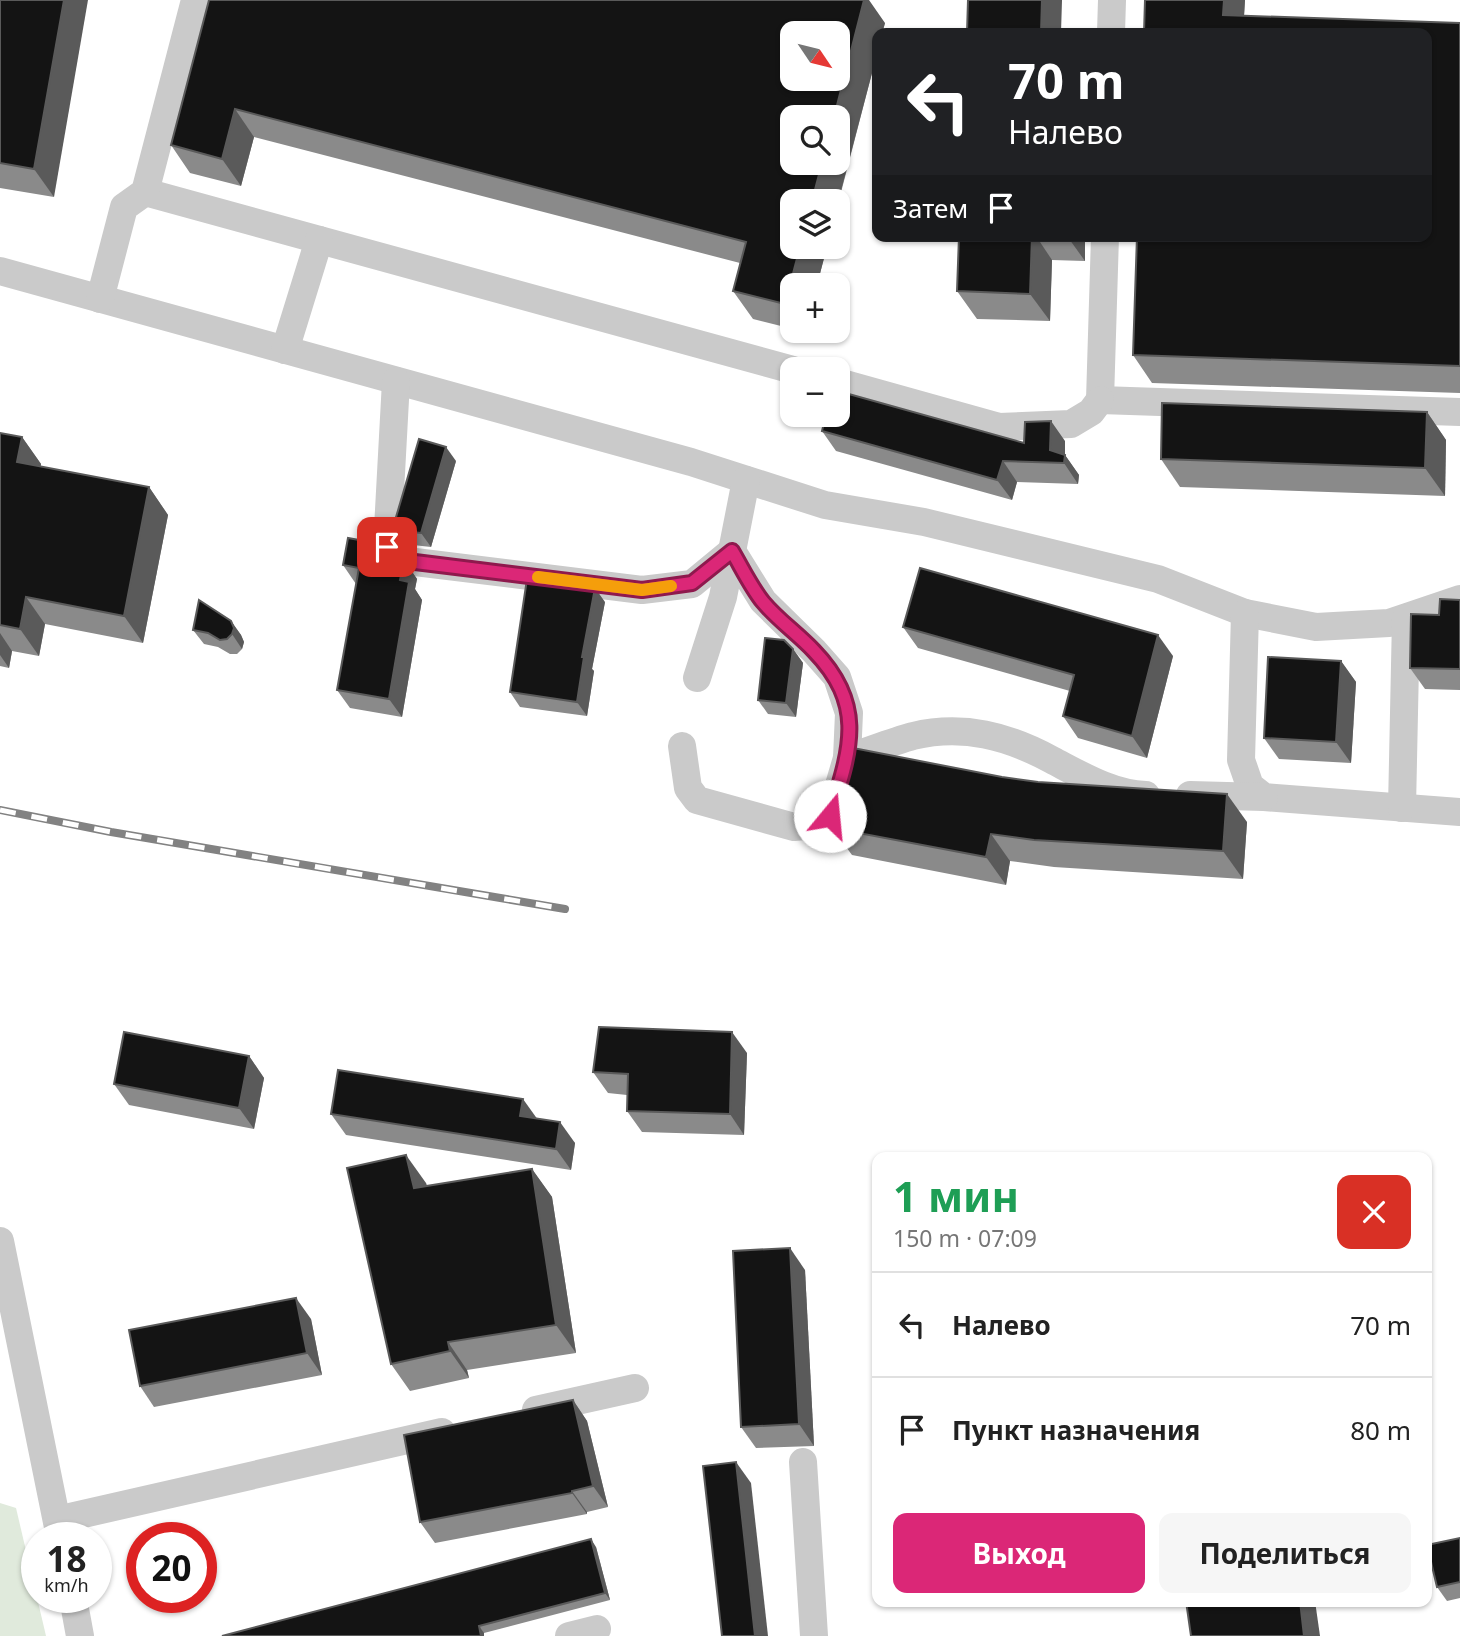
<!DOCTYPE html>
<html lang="ru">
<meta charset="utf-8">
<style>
:root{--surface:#fff;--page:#f6f6f6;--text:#222;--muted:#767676;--line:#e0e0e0;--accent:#db2777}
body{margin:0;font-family:"Noto Sans",sans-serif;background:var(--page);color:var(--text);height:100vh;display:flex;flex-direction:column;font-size:26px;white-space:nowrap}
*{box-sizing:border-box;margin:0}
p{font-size:23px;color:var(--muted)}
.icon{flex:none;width:38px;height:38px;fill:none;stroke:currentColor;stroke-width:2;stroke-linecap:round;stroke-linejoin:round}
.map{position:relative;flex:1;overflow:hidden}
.drawer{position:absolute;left:872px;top:1152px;width:560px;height:455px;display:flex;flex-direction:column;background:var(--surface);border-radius:14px;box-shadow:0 2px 5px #0004}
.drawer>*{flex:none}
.hud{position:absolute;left:872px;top:28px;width:560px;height:214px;border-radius:14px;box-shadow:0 2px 5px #0004;background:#202124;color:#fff;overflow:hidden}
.needle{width:46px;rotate:125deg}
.buttons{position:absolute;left:780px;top:21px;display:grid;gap:14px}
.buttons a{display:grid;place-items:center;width:70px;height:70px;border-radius:14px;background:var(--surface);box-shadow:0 2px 5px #0004;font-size:35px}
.speed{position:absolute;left:21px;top:1522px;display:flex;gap:14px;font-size:35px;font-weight:700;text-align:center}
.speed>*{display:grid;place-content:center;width:91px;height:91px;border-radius:50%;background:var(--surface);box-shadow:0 2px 5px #0004;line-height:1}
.speed small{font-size:18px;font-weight:400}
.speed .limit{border:10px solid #d22;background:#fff;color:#111}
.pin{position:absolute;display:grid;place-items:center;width:60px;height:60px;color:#fff;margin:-30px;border-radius:14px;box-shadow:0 4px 10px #0006}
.me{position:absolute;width:77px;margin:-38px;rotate:17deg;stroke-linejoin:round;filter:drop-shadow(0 0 5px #0008)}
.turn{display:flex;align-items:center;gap:24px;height:147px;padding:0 21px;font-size:32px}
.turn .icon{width:91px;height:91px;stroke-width:2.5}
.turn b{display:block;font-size:49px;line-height:60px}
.then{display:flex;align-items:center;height:66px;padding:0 21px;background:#0003;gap:14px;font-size:26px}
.round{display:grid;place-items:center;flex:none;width:74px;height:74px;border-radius:14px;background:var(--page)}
.headline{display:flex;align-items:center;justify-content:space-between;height:119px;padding:0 21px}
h1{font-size:42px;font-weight:700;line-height:52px;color:#1e9e55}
.button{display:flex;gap:14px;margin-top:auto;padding:14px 21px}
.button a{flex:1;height:80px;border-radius:14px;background:var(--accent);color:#fff;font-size:28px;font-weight:700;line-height:80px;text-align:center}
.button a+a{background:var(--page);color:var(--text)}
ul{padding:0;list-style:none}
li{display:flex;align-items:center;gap:21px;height:105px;padding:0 21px;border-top:2px solid var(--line)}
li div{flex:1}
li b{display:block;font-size:26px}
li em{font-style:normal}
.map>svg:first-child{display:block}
.green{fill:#e0eadc}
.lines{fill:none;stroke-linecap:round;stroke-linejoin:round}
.minor{stroke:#cacaca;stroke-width:28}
.rail-casing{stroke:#828282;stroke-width:8}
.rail{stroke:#fff;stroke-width:5;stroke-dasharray:16;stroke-linecap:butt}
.wall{fill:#8a8a8a}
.shaded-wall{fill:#5a5a5a}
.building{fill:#141414;stroke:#5a5a5a;stroke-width:2;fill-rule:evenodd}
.route-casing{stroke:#8e194d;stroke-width:18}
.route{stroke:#db2777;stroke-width:12}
.slow{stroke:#f59e0b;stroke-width:12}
</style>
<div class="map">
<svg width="1460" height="1636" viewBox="0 0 1460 1636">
<rect width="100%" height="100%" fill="#fff"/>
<polygon class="green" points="0,1503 16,1508 46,1636 0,1636"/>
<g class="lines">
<g class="minor">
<polyline points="1111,33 1112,0"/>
<polyline points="145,192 793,370"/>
<polyline points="1105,236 1100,400 1460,412"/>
<polyline points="0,271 691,462 825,505 924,522 1158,579 1245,613 1316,627 1389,623 1460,599"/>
<polyline points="100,299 124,207 145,192 195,0"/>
<polyline points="285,350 319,240"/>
<polyline points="396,381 387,547 407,561 642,590 692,584 732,551 763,601 814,651 837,677 849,713 847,758 830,816 817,825 794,827 697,800 688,788 682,746"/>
<polyline points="838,382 999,427 1071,424 1091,412 1100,400"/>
<polyline points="1245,613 1241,760 1250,786 1264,797 1460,812"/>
<polyline points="697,678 723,597 746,480"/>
<path d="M847 758C869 751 891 742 913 736 963 724 1008 736 1052 760 1081 775 1112 794 1146 795"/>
<polyline points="1190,795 1264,797"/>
<polyline points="1402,808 1406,618"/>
<polyline points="0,1241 60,1537"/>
<polyline points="536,1410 635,1388"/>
<polyline points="803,1462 814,1636"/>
<polyline points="57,1520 442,1432"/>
<polyline points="73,1598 80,1636"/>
<polyline points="569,1636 597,1629"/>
</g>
<g class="rail-casing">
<polyline id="rail" points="0,810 111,832 565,909"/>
</g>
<use href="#rail" class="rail"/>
</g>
<g class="wall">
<polygon points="0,0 54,197 0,188"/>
<polygon points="209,0 885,23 817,285 793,285 793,329 753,319 733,291 740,263 254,137 241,186 190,173 171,145"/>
<polygon points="1145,0 1245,0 1244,16 1460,23 1460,393 1152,383 1133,355"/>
<polygon points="959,236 1085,236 1085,261 1052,260 1050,321 977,319 957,291"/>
<polygon points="1427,412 1446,440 1445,496 1180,487 1161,459"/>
<polygon points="822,431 1024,443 1065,441 1065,455 1079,475 1078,484 1017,482 1012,500 836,451"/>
<polygon points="0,433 22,437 41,464 40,467 149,487 168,515 143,643 45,624 39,656 12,651 9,668 0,666"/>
<polygon points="456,461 431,547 413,545 404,539 394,524"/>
<polygon points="385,556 404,560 417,579 415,589 422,600 402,717 350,708 337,690 356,584 343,565"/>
<polygon points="1460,600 1460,690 1425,689 1410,668 1439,615"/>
<polygon points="605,602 592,669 594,671 587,716 520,707 510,692"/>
<polygon points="231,621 241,635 244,642 242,649 237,654 230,654 218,647 204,644 193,630"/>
<polygon points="903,627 1173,656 1147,758 1078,738 1063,716 1070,691 918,648"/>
<polygon points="793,649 803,663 796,717 768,714 758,700"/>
<polygon points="1341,661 1356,682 1351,763 1279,759 1264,738"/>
<polygon points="1002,777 1247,822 1243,879 1054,867 1010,861 1006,885 852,855 832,828"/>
<polygon points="747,1053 744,1135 642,1132 627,1111 627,1095 608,1093 593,1072"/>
<polygon points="249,1056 264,1078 254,1129 129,1105 114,1084"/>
<polygon points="331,1114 537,1118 575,1143 571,1170 346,1135"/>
<polygon points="532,1169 552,1197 576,1353 467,1370 469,1378 410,1391 391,1364 426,1183 427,1186"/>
<polygon points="805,1270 814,1446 756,1448 741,1427"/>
<polygon points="311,1319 322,1375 154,1407 140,1386"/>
<polygon points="573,1400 587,1421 608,1507 587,1512 587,1514 435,1543 420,1522"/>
<polygon points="1460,1538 1460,1598 1447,1601 1437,1587"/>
<polygon points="596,1547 610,1600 484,1633 222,1636"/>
</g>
<g class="shaded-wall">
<polygon points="64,0 88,0 54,197 34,169"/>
<polygon points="864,0 869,0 885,23 882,33 877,33 877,54 838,202 812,201 822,163 838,163 838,117 834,117"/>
<polygon points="1042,0 1062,0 1061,33 1041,33"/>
<polygon points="1224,0 1245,0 1243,33 1223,15"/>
<polygon points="235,109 254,137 241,186 222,159"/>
<polygon points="1032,236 1036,236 1052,260 1050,321 1030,294"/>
<polygon points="1067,236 1085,236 1085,261"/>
<polygon points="800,247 827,247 817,285 793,285 793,315 785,304"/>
<polygon points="1427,412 1446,440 1445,496 1425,468"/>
<polygon points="1051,421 1065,441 1065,457 1065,455 1079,475 1078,484 1064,463 1050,450"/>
<polygon points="22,437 41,464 36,489 17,462"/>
<polygon points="446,447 456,461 431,547 421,533"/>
<polygon points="1003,461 1017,482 1012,500 997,480"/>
<polygon points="149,487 168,515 143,643 124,616"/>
<polygon points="404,560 417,579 415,589 422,600 402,717 389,699 400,580"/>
<polygon points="595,588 605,602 592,669 594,671 587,716 577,702 582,657"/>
<polygon points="26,597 45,624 39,656 20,629"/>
<polygon points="231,621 241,635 244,642 242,649 232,634"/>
<polygon points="0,633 12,651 9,668 0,655"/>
<polygon points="1158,635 1173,656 1147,758 1132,736"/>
<polygon points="793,649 803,663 796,717 786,703"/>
<polygon points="1341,661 1356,682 1351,763 1336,742"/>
<polygon points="1227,794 1247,822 1243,879 1223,851"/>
<polygon points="991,834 1010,861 1006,885 986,857"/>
<polygon points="732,1032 747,1053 744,1135 730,1114"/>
<polygon points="249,1056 264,1078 254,1129 239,1108"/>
<polygon points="523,1099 538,1120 520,1116"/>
<polygon points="560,1122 575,1143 571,1170 556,1149"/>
<polygon points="406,1155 426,1183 433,1215 414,1188"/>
<polygon points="532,1169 552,1197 576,1353 556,1325"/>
<polygon points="790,1248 805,1270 814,1446 799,1424"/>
<polygon points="296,1298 311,1319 322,1375 307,1353"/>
<polygon points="448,1342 467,1370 469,1378 450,1351"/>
<polygon points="573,1400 587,1421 608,1507 593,1486"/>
<polygon points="736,1462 751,1483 768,1636 755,1636"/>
<polygon points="572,1491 587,1512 587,1514 572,1493"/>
<polygon points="591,1539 596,1547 610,1600 605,1593"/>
<polygon points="1300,1601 1315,1601 1320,1636 1304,1636"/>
<polygon points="479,1626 484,1633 484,1636 481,1636"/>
</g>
<g class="building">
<polygon points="0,0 64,0 34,169 0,163"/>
<path d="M209 0H864L834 117H793V163H822L812 201H793V247H800L785 304 733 291 746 242 235 109 222 159 171 145ZM793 33H838V79H793Z"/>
<polygon points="968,0 1042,0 1041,33 967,33"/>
<polygon points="1145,0 1224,0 1223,15 1460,23 1460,366 1133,355 1137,236 1426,236 1426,33 1144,33"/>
<polygon points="959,236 1032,236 1030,294 957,291"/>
<polygon points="838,391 1024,443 1025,422 1051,421 1050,450 1065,455 1064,463 1003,461 997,480 822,431 826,415 838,415"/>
<polygon points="1162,403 1427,412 1425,468 1161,459"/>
<polygon points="0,433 22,437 17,462 149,487 124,616 26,597 20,629 0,625"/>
<polygon points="419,439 446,447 421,533 403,531 394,524"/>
<polygon points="359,536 385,556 404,560 400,580 409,582 389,699 337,690 359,568 343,565 348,538 359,540"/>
<polygon points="920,568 1158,635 1132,736 1063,716 1074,675 903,627"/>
<polygon points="527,579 595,588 582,657 584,657 577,702 510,692"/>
<polygon points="1440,599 1460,600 1460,669 1410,668 1411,614 1439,615"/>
<polygon points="199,600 231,621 234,628 232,634 227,639 220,640 208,633 193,630"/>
<polygon points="765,638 784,640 793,649 786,703 758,700"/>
<polygon points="1268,657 1341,661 1336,742 1264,738"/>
<polygon points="848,747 1002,777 1038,782 1227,794 1223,851 1034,840 991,834 986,857 832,828"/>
<polygon points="599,1027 732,1032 730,1114 627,1111 628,1074 593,1072"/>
<polygon points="124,1032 249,1056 239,1108 114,1084"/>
<polygon points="338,1070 523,1099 520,1116 560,1122 556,1149 331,1114"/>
<polygon points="406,1155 414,1188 532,1169 556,1325 448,1342 450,1351 391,1364 347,1168"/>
<polygon points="790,1248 799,1424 741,1427 733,1251"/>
<polygon points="296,1298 307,1353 140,1386 129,1330"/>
<polygon points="573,1400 593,1486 572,1491 572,1493 420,1522 404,1435"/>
<polygon points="736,1462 755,1636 722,1636 703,1466"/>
<polygon points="1460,1538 1460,1582 1437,1587 1427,1545"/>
<polygon points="591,1539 605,1593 479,1626 481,1636 222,1636"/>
<polygon points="1186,1601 1300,1601 1304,1636 1191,1636"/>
</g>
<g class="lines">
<g class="route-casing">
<path id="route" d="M387 547 407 561 642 590 692 583 732 551C742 568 751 587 763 602 778 620 798 634 814 651 867 706 850 750 830 816"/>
</g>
<use href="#route" class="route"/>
<polyline class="slow" points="538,577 642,590 671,586"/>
</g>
</svg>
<div class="buttons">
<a><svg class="needle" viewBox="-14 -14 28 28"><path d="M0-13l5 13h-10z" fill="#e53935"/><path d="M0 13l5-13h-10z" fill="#767676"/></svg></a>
<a><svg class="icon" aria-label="search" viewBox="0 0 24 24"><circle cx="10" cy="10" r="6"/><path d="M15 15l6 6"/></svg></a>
<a><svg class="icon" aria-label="layers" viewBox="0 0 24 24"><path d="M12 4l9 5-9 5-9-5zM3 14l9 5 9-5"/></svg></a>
<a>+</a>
<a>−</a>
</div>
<div class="speed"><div>18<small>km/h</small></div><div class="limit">20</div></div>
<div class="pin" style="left:387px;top:547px;background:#d93025"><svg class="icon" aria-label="arrive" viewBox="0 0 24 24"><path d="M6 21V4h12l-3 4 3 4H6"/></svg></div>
<svg class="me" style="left:830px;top:816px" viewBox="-20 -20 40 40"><circle r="19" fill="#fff"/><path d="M0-13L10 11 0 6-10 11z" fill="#db2777"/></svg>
<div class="hud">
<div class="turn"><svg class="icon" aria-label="left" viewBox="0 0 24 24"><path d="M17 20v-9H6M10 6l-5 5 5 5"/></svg><div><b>70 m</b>Налево</div></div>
<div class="then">Затем<svg class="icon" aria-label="arrive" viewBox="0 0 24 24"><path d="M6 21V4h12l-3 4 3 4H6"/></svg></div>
</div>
<section class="drawer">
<div class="headline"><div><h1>1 мин</h1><p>150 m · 07:09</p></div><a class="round" style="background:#d93025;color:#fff"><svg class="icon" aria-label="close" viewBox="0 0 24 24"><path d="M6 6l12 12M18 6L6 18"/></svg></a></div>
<ul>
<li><svg class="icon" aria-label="left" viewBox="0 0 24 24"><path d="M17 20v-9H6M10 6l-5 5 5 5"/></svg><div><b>Налево</b></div><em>70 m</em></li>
<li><svg class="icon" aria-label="arrive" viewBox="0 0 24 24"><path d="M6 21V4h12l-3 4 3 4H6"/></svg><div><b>Пункт назначения</b></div><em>80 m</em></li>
</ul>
<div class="button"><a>Выход</a><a>Поделиться</a></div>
</section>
</div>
